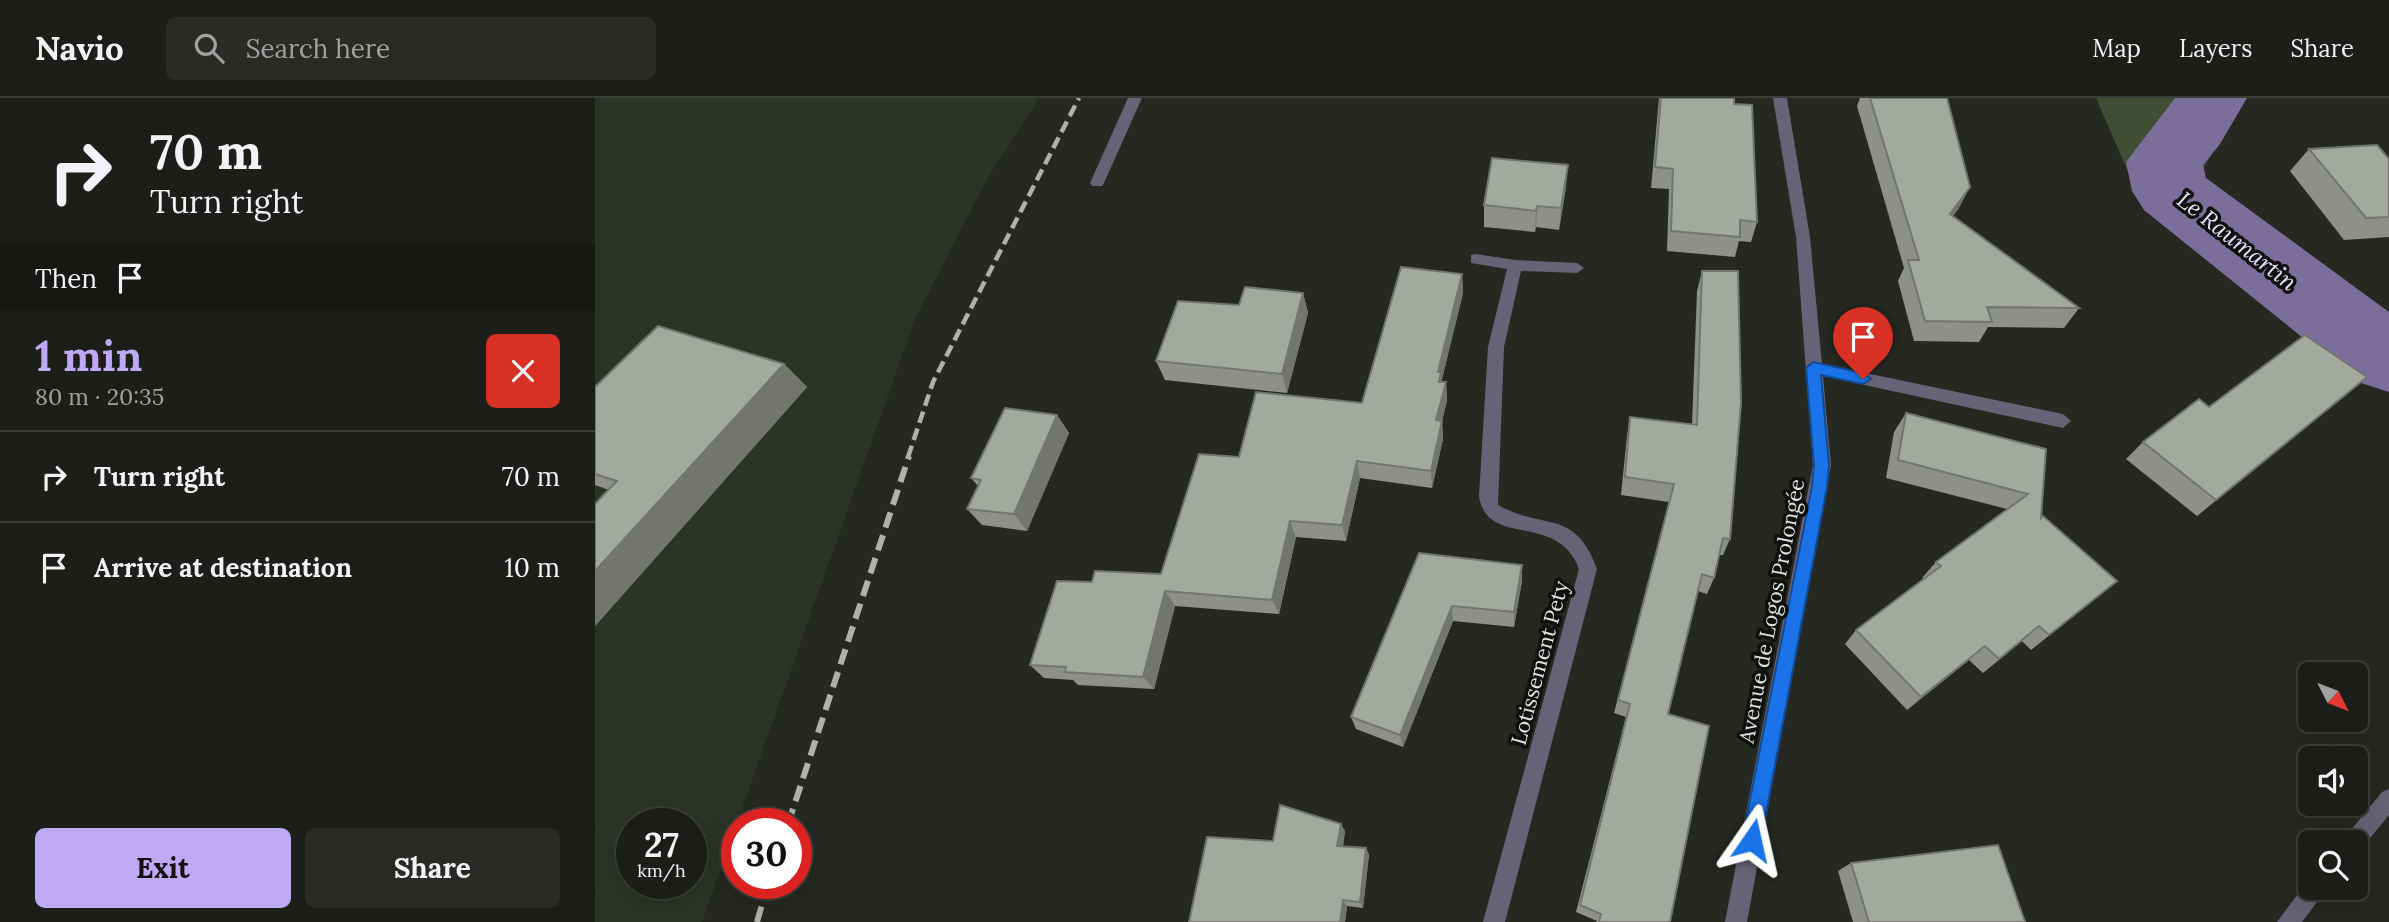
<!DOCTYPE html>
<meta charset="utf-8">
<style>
:root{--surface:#1c1f19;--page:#292c26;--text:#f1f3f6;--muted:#a0a2a2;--line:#3a3d38;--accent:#bea9f5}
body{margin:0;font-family:Lora,serif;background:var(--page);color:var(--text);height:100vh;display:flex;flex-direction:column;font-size:26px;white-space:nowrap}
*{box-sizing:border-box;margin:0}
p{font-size:23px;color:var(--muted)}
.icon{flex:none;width:38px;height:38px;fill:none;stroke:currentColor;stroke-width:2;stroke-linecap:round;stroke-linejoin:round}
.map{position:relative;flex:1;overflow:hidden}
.sheet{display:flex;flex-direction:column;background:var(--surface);width:595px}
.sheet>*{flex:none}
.hud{background:#1c1f19;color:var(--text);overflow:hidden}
.needle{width:46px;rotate:132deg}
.controls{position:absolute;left:1703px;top:564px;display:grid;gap:14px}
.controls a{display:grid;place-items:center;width:70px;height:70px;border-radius:10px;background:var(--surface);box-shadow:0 7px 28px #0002,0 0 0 2px var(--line);font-size:35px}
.speed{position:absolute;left:21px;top:710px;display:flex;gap:14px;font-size:35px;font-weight:700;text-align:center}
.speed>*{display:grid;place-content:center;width:91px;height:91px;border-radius:50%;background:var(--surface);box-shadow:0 7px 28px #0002,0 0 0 2px var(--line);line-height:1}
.speed small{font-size:18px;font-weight:400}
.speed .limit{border:10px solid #d22;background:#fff;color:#111}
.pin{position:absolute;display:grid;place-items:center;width:60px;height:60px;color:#fff;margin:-72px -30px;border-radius:50% 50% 50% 0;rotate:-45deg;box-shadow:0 0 7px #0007}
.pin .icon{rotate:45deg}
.me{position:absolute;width:77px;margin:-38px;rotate:11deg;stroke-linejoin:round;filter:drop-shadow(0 0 5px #0008)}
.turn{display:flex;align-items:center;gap:24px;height:147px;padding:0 35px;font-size:32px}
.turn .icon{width:91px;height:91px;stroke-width:2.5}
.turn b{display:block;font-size:49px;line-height:60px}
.then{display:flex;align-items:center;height:66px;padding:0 35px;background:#0003;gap:14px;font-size:26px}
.round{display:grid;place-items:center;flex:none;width:74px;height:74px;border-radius:10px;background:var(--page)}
.overview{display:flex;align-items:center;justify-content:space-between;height:119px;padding:0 35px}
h1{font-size:42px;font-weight:800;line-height:52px;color:var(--accent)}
.primary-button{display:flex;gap:14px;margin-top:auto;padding:14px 35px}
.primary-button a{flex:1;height:80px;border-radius:10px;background:var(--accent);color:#111;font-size:28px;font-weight:800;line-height:80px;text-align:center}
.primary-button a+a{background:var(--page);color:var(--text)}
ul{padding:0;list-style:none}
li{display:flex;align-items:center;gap:21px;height:91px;padding:0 35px;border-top:2px solid var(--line)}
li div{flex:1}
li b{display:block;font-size:26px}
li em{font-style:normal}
header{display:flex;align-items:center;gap:42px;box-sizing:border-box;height:98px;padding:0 35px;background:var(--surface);border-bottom:2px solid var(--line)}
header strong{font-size:33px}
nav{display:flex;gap:38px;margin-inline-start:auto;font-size:24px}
.search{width:490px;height:63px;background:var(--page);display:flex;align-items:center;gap:18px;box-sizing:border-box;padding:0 24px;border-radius:10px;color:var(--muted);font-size:26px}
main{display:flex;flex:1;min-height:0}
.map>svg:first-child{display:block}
.built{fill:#2d3326;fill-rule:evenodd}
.green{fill:#414e34}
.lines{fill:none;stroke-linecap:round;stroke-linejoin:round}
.river{fill:#7a6e9b;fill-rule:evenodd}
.minor{fill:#676276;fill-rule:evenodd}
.rail-far1{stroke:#aeb1ac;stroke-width:4.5;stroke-dasharray:12 6;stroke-linecap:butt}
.rail{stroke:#aeb1ac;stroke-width:6;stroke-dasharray:16 8;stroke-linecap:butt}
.wall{fill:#8d9189}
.shaded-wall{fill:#73766f}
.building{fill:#a4a99f;stroke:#73766f;stroke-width:2}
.route{fill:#1a73e8;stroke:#114b97;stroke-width:2}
.labels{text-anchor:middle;stroke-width:7;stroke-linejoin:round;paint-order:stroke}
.street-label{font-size:21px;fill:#e2e5e0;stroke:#0f110e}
.water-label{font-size:23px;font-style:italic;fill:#e7e0fd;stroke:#0f110e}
</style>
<header>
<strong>Navio</strong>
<div class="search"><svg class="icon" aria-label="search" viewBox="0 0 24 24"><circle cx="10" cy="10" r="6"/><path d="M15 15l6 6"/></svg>Search here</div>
<nav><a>Map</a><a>Layers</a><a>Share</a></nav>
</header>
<main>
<section class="sheet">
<div class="hud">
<div class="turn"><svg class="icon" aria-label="right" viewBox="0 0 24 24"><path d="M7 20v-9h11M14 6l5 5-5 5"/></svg><div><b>70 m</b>Turn right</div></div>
<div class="then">Then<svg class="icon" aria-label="arrive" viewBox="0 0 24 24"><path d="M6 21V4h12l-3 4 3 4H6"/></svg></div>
</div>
<div class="overview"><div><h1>1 min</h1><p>80 m · 20:35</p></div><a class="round" style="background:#d93025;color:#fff"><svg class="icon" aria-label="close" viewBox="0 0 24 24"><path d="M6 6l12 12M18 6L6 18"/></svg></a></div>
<ul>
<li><svg class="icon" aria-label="right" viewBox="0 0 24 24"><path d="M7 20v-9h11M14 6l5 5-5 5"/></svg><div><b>Turn right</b></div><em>70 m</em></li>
<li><svg class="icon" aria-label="arrive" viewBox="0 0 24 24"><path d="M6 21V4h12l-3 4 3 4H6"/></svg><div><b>Arrive at destination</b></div><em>10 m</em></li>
</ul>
<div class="primary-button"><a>Exit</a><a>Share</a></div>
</section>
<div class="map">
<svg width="1794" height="824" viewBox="0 0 1794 824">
<rect width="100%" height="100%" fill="#252921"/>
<path class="built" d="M0 0H444L393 79 320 221 107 824H0ZM37 726H96V786H37Z"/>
<polygon class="green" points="1501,0 1651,0 1597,89 1541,92"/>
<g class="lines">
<polygon class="river" points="1580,0 1652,0 1625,46 1608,67 1611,80 1794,214 1794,294 1763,284 1549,112 1537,93 1531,64"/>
<g class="minor">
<polygon points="533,0 547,0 509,85 507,88 497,88 495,85"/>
<polygon points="1178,0 1192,0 1215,139 1227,266 1468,316 1476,323 1468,330 1228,278 1236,367 1152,824 1130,824 1218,367 1201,139"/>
<path d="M881 156 920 162 982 165 989 170 982 175 926 173 909 249 903 407C949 433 980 410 1002 471L910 824H888L984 471C963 413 892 451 884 398L893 249 912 171 876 165V157Z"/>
<polygon points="1794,691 1794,717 1766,751 1760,754 1760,744 1749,744 1752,737 1787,694"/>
<polygon points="1714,781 1715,789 1733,789 1707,824 1682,824"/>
</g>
<polyline class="rail-far1" points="313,359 338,284 484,0"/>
<g class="rail">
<polyline points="193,726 314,358"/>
<polyline points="162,824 173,786"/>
</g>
</g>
<g class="wall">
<polygon points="1064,0 1139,0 1139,6 1162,124 1156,144 1144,143 1140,159 1072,153 1074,91 1056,90"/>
<polygon points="1265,0 1352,0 1364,110 1358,118 1484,210 1469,230 1393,229 1384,244 1319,243 1303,183 1309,170 1262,8"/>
<polygon points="1714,51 1794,61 1794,139 1749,142 1695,73"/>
<polygon points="971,89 964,132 941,129 940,134 889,129 889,107"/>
<polygon points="1107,173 1135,441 1128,457 1124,457 1119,480 1112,496 1103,493 1073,616 1075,824 1001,824 1002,823 981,814 1031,619 1019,615 1074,404 1026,397 1032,338 1035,319 1097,326 1102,193"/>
<polygon points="867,176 868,195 847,281 847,284 851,284 852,302 847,323 848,341 837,390 765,380 751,443 701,439 684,516 580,508 559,591 483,587 478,582 449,580 435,567 497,484 566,476 644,359 767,305"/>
<polygon points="708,195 713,215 692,295 570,282 561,263"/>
<polygon points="189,266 212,289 0,528 0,406 14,392 0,387 0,289"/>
<polygon points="1772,279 1602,418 1531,361 1548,344 1614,309"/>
<polygon points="1311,315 1451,351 1446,420 1522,483 1436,552 1427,543 1388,575 1374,562 1312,612 1250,546 1261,532 1329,481 1327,480 1341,464 1412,411 1291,380 1299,334"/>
<polygon points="462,317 474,335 432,433 387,427 372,411 383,388 376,380"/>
<polygon points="824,455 927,467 927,483 919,529 858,523 808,649 761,631 756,619"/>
<polygon points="750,733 748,748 771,750 774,757 768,810 752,808 750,824 594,824"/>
<polygon points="1256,765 1430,824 1258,824 1243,773"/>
</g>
<g class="shaded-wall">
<polygon points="973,67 971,89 964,132 966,110"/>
<polygon points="1375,89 1364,110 1344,137 1355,116"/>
<polygon points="942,108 941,129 940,134 941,113"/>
<polygon points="867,176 868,195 847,281 848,293 846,302 843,274"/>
<polygon points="708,195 713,215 692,295 687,276"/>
<polygon points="189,266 212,289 0,528 0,473"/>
<polygon points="851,284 852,302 843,340 841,322"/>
<polygon points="462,317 474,335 432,433 419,416"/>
<polygon points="847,323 848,341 837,390 836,373"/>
<polygon points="762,363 765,380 751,443 747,427"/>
<polygon points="695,423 701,439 684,516 677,502"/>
<polygon points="927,467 927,483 919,529 919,514"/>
<polygon points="570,493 580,508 559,591 548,579"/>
<polygon points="857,508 858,523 808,649 805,637"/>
<polygon points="1390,548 1374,562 1312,612 1326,599"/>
<polygon points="746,726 750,733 747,755 742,748"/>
<polygon points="771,750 774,757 768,810 765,804"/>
<polygon points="748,802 752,808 750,824 745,824"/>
</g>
<g class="building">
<polygon points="1066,0 1139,0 1139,6 1157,7 1162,124 1145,122 1145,139 1076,133 1078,71 1060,69"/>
<polygon points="1275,0 1352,0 1375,89 1355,116 1484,210 1392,209 1397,224 1330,223 1313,162 1324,162"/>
<polygon points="1782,47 1794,61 1794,119 1771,120 1714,51"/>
<polygon points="897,60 973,67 966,110 942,108 941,113 889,107"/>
<polygon points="806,169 867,176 843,274 846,274 844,284 851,284 841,322 847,323 836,373 762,363 747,427 695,423 677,502 570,493 548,579 470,574 471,569 435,567 462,483 497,484 500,473 566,476 604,356 644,359 661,294 767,305"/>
<polygon points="1107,173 1143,173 1146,305 1135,441 1128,440 1119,480 1107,476 1073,616 1114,628 1075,824 1004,824 1006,816 985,807 1035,606 1023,602 1079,386 1030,379 1035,319 1102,327"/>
<polygon points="650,189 708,195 687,276 561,263 583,203 644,207"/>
<polygon points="63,228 189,266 0,473 0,406 22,383 0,376 0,289"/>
<polygon points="1710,237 1772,279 1621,402 1548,344 1604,301 1614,309"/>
<polygon points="410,310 462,317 419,416 372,411 386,382 376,380"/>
<polygon points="1311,315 1451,351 1446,420 1448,418 1522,483 1454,537 1444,528 1404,561 1390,548 1326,599 1261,532 1346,468 1341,464 1433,396 1303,362"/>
<polygon points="824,455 927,467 919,514 857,508 805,637 756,619"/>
<polygon points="685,707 746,726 742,748 771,750 765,804 748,802 745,824 594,824 612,739 678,743"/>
<polygon points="1403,747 1430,824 1274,824 1256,765"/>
</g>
<polygon class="route" points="1218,264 1268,275 1276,281 1268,286 1226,277 1234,367 1232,389 1166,742 1164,749 1157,752 1150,749 1147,742 1217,389 1219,367 1211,270"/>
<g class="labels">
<g class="street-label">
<text transform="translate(1177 513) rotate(-79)" y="7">Avenue de Logos Prolongée</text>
<text transform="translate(945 565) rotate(-75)" y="7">Lotissement Pety</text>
</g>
<g class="water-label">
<text transform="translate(1642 143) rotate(38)" y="8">Le Raumartin</text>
</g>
</g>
</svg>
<div class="controls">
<a><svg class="needle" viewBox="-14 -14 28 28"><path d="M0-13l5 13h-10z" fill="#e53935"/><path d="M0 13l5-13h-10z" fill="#a0a2a2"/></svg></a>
<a><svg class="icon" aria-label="sound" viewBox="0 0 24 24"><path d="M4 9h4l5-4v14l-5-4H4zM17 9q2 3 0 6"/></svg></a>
<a><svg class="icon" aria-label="search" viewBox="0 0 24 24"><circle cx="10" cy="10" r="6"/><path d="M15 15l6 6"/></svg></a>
</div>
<div class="speed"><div>27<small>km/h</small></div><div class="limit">30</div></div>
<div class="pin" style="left:1268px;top:281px;background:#d93025"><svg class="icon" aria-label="arrive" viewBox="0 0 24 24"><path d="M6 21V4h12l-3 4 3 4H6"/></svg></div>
<svg class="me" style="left:1157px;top:742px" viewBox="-20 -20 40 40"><path d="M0-17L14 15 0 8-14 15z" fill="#1a73e8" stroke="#fff" stroke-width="4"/></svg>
</div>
</main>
